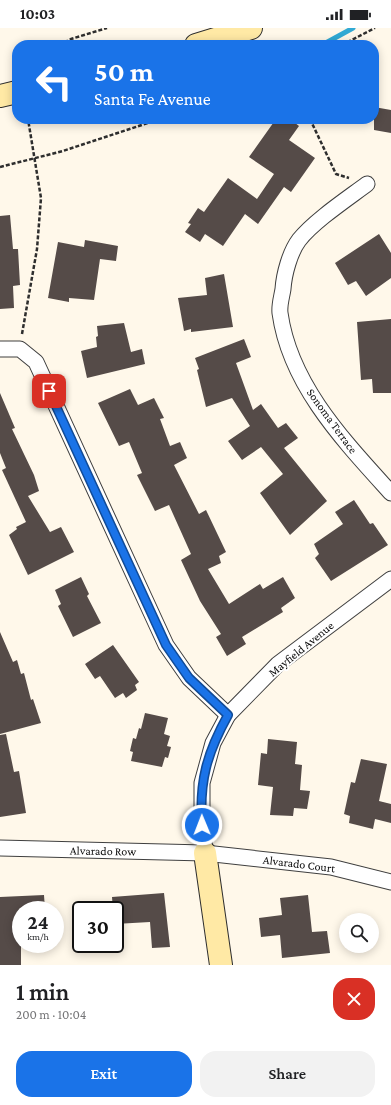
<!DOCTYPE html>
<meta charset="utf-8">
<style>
:root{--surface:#fff;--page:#f2f2f2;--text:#202124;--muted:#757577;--accent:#1a73e8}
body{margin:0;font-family:"Crimson Pro",serif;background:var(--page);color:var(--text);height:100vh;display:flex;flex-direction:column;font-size:15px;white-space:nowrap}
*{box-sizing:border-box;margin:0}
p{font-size:13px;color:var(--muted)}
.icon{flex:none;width:22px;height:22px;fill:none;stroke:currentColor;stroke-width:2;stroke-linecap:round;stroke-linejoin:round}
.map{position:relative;height:937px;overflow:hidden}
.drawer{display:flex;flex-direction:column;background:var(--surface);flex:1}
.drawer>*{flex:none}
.top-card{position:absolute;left:12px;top:12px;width:367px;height:84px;border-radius:16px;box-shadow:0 2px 10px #0003;background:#1a73e8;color:#fff;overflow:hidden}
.fabs{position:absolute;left:339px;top:885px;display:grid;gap:8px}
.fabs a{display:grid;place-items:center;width:40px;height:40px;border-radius:50%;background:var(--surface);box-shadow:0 2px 10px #0003;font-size:20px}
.speed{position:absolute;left:12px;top:873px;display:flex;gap:8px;font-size:20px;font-weight:700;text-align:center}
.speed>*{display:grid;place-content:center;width:52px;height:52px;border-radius:50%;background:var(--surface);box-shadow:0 2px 10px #0003;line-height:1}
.speed small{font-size:10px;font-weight:400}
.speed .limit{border:2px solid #111;border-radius:6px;background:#fff;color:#111}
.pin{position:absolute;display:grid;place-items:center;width:34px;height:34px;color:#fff;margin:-17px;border-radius:8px;box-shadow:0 2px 6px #0006}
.me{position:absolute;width:44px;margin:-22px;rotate:359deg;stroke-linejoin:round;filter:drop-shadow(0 0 3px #0008)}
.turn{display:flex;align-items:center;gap:14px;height:84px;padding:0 16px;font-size:18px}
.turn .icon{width:52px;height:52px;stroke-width:2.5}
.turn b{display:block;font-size:28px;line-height:34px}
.round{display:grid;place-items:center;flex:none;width:42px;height:42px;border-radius:16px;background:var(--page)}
.overview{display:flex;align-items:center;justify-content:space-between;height:68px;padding:0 16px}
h1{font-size:24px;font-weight:600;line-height:30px}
.action{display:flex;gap:8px;margin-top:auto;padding:8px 16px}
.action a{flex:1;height:46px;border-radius:16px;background:var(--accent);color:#fff;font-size:16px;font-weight:600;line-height:46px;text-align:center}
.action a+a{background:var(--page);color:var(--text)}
.status{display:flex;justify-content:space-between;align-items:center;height:28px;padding:0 20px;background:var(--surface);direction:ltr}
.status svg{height:11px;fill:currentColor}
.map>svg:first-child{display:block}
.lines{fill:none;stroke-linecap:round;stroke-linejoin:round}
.stream{stroke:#30a9d4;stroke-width:5}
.building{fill:#554b48}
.street-casing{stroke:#3f3f3f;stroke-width:17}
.secondary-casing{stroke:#2e2e2e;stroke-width:24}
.path{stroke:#2e2e2e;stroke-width:2.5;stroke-dasharray:4 2;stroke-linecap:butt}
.street{stroke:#fff;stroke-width:15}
.secondary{stroke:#ffe9a5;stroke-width:22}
.route-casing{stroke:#114b97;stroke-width:10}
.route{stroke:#1a73e8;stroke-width:7}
.labels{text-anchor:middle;stroke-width:4;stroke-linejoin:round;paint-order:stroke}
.street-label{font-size:12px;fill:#0c0c0c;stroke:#fff}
</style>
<div class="status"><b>10:03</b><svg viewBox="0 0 49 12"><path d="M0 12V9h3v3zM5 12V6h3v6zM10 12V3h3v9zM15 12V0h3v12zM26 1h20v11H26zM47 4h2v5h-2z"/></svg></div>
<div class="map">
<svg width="391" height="937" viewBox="0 0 391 937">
<rect width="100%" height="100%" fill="#fff8ea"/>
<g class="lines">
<polyline class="stream" points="322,17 353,0"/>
</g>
<g class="building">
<polygon points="374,79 391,82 391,105 374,102"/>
<polygon points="276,91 290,91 299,98 289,112 315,130 291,164 284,159 258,196 245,186 223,218 205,206 200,214 185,204 191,196 188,195 198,180 204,184 228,150 257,171 274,146 249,129"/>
<polygon points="10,187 13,221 18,221 20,257 13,258 14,280 0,281 0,188"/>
<polygon points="379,206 391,225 391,250 366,268 356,253 348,257 335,235"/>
<polygon points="85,212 118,218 116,233 100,231 94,272 69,270 69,274 48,270 58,214 84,219"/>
<polygon points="224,246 233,299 191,304 191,301 184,303 178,270 207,267 205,250"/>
<polygon points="391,291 391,365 373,365 372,351 361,352 357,294"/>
<polygon points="124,295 131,324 142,321 145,336 87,350 81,323 97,319 96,309 98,308 97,298"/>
<polygon points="244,311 251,329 236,335 253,382 261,376 278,400 286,395 298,410 284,420 327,473 290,507 260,465 283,446 261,419 242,432 228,413 250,398 232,370 206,379 197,342 199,341 195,330"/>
<polygon points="130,361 138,377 154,370 164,390 160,391 170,418 180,414 187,430 174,437 199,486 206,482 226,524 219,528 221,535 208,541 229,576 260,556 263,561 283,549 295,570 281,580 283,584 242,609 246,616 227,628 216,609 221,606 200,573 181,532 191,526 169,477 155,483 137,447 142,445 129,414 119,418 98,375"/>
<polygon points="0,365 15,400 12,401 34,447 39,463 28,468 50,504 61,499 74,524 28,547 9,507 17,501 16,499 26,494 2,442 6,440 0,425"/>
<polygon points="354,472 370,496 373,495 388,517 331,553 315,530 319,526 314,516 343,496 335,484"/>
<polygon points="81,549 89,566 87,568 101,595 73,609 58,578 61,576 55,562"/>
<polygon points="0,604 13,634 17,632 21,646 24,645 31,672 33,671 41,695 0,706"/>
<polygon points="113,617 139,654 135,657 137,662 126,670 123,665 115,670 100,648 95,651 85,636"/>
<polygon points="145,685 168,690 164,706 170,708 167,718 171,719 168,730 165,729 162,739 131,733 133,724 130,723 133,710 136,711 139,700 141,701"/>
<polygon points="6,706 14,744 19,743 26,785 0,789 0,707"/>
<polygon points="268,711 297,714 295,736 302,737 300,762 310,763 307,781 294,780 293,788 270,787 273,759 258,757 261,725 267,726"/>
<polygon points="361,731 387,736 379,773 391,776 391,795 375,791 373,801 349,795 350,788 344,786 351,754 355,755"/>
<polygon points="164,865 170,919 152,920 150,894 115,896 115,882 113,882 112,869"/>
<polygon points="44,867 45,882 21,882 21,937 0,937 0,869"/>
<polygon points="308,867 312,904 327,903 330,925 282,930 280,907 261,909 259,890 282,887 280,870"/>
</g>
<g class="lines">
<g class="street-casing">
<g id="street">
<path d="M367 156C347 171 314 193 299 212 290 224 284 246 283 261 282 268 279 277 280 285 290 357 344 413 391 465"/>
<polyline points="0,321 20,321 36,334 166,617 189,650 228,687"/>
<polyline points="0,820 205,825 331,839 391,854"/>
<polyline points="205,825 202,791 202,755 213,715 228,687 278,636 391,551"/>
</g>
</g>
<g class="secondary-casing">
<g id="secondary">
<polyline points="196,17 251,0"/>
<polyline points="0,68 17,64"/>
<polyline points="205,825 221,937"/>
</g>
</g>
<g class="path">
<polyline points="59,17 71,11 107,0"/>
<polyline points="342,17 375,0"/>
<polyline points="310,91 336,146 349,150"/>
<polyline points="0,139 63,123 160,91"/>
<polyline points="22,306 37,221 41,170 28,91"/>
</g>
<use href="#street" class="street"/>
<use href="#secondary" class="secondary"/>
</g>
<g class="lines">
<g class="route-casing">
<path id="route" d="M49 363 166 617 189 650 228 687C207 725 199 753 202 797"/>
</g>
<use href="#route" class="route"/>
</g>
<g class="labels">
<g class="street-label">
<text transform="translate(332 393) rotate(54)" y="4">Sonoma Terrace</text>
<text transform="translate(301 621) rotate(-39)" y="4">Mayfield Avenue</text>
<text transform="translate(103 823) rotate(1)" y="4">Alvarado Row</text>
<text transform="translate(299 836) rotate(7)" y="4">Alvarado Court</text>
</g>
</g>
</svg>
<div class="fabs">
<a><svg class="icon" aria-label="search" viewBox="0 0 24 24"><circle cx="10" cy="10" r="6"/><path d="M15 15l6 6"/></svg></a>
</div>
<div class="speed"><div>24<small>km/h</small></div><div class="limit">30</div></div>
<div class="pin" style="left:49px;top:363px;background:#d93025"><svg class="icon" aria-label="arrive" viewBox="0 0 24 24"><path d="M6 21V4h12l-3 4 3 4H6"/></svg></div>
<svg class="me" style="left:202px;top:797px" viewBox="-20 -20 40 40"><circle r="17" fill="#1a73e8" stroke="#fff" stroke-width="3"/><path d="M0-11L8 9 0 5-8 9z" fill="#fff"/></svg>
<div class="top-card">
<div class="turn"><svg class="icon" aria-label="left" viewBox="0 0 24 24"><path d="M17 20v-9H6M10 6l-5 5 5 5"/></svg><div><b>50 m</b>Santa Fe Avenue</div></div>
</div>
</div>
<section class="drawer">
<div class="overview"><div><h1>1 min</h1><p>200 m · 10:04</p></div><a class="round" style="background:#d93025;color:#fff"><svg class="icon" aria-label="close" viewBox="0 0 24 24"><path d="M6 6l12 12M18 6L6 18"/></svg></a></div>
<div class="action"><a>Exit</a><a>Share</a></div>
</section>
